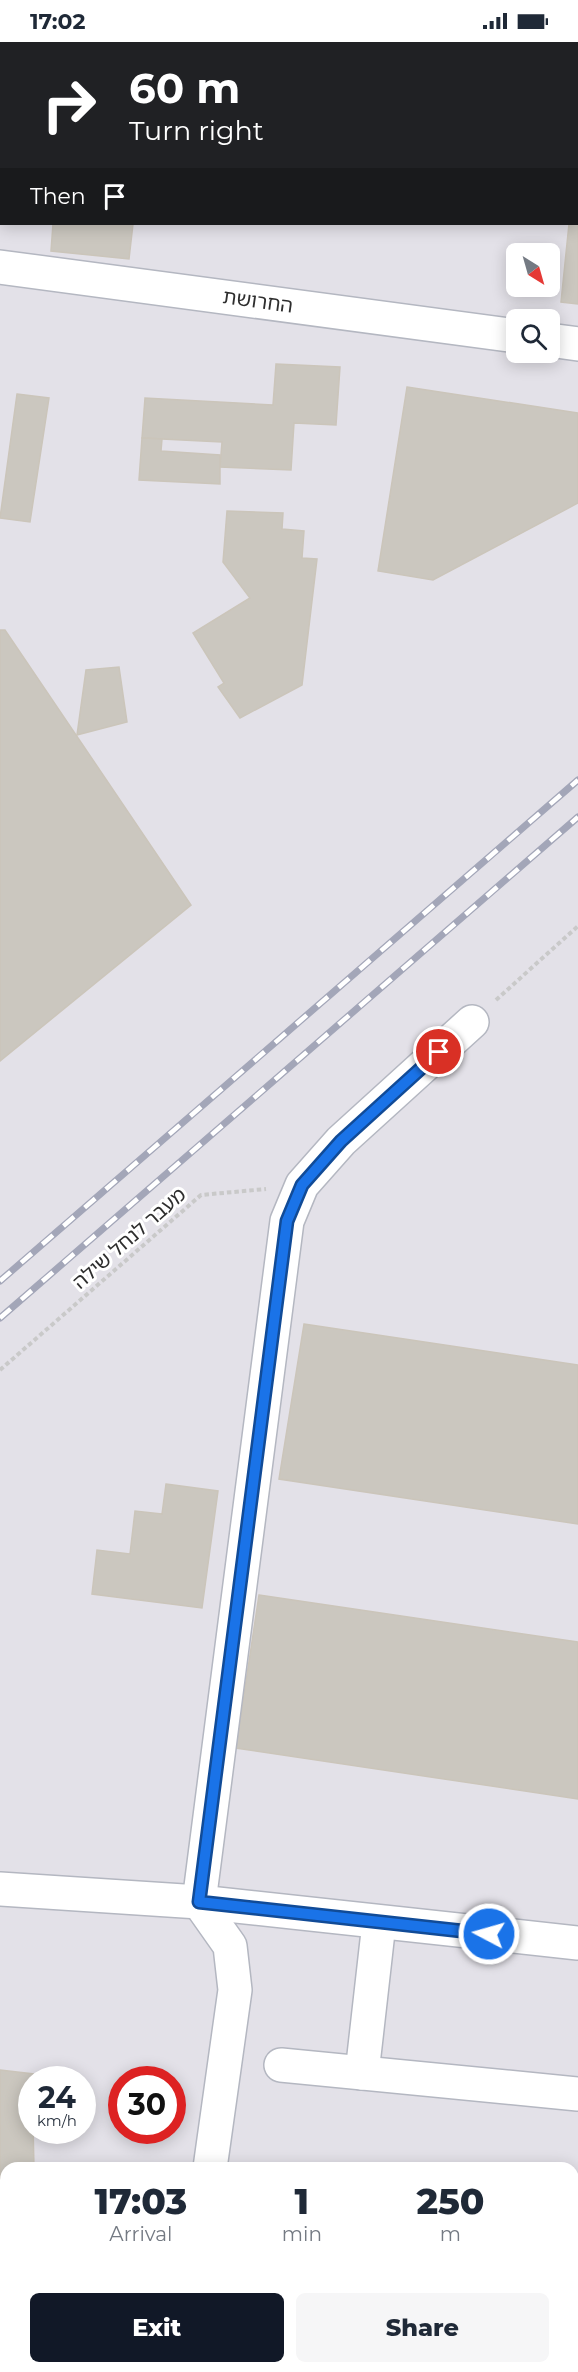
<!DOCTYPE html>
<meta charset="utf-8">
<style>
:root{--surface:#fff;--page:#f6f6f7;--text:#1f2937;--muted:#747a83;--accent:#111827}
body{margin:0;font-family:Montserrat,"Noto Sans Hebrew",sans-serif;background:var(--page);color:var(--text);height:100vh;display:flex;flex-direction:column;font-size:22px;white-space:nowrap}
*{box-sizing:border-box;margin:0}
p{font-size:20px;color:var(--muted)}
.icon{flex:none;width:33px;height:33px;fill:none;stroke:currentColor;stroke-width:2;stroke-linecap:round;stroke-linejoin:round}
.map{position:relative;flex:1;overflow:hidden}
.details{position:absolute;left:0px;top:2120px;width:579px;height:212px;display:flex;flex-direction:column;background:var(--surface);border-radius:18px 18px 0 0;box-shadow:0 3px 15px #0003}
.details>*{flex:none}
.guide{position:absolute;left:0px;top:0px;width:579px;height:183px;box-shadow:0 3px 15px #0003;background:#202124;color:#fff;overflow:hidden}
.needle{width:39px;rotate:143deg}
.controls{position:absolute;left:506px;top:201px;display:grid;gap:12px}
.controls a{display:grid;place-items:center;width:54px;height:54px;border-radius:9px;background:var(--surface);box-shadow:0 3px 15px #0003;font-size:30px}
.speed{position:absolute;left:18px;top:2024px;display:flex;gap:12px;font-size:30px;font-weight:700;text-align:center}
.speed>*{display:grid;place-content:center;width:78px;height:78px;border-radius:50%;background:var(--surface);box-shadow:0 3px 15px #0003;line-height:1}
.speed small{font-size:15px;font-weight:400}
.speed .limit{border:9px solid #d22;background:#fff;color:#111}
.pin{position:absolute;display:grid;place-items:center;width:51px;height:51px;color:#fff;margin:-26px;border:3px solid #fff;border-radius:50%;box-shadow:0 2px 6px #0007}
.me{position:absolute;width:66px;margin:-33px;rotate:276deg;stroke-linejoin:round;filter:drop-shadow(0 0 4px #0008)}
.turn{display:flex;align-items:center;gap:21px;height:126px;padding:0 30px;font-size:27px}
.turn .icon{width:78px;height:78px;stroke-width:2.5}
.turn b{display:block;font-size:42px;line-height:51px}
.then{display:flex;align-items:center;height:57px;padding:0 30px;background:#0003;gap:12px;font-size:22px}
.eta{display:flex;justify-content:space-evenly;align-items:center;height:102px;text-align:center}
.eta b{font-size:36px;font-weight:800;line-height:42px}
.cta{display:flex;gap:12px;margin-top:auto;padding:12px 30px}
.cta a{flex:1;height:69px;border-radius:9px;background:var(--accent);color:#fff;font-size:24px;font-weight:800;line-height:69px;text-align:center}
.cta a+a{background:var(--page);color:var(--text)}
.status{display:flex;justify-content:space-between;align-items:center;height:42px;padding:0 30px;background:var(--surface);direction:ltr}
.status svg{height:16px;fill:currentColor}
.map>svg:first-child{display:block}
.industrial{fill:#e3e1e8;fill-rule:evenodd}
.building{fill:#cbc7bf;stroke:#cbc5ba;stroke-width:1.5}
.lines{fill:none;stroke-linecap:round;stroke-linejoin:round}
.minor-casing{stroke:#b4b7c1;stroke-width:36}
.path{stroke:#c9c9c9;stroke-width:4;stroke-dasharray:4.5 3;stroke-linecap:butt}
.minor{stroke:#fff;stroke-width:33}
.rail-casing{stroke:#a3a6b8;stroke-width:7}
.rail{stroke:#fff;stroke-width:4.5;stroke-dasharray:14;stroke-linecap:butt}
.route-casing{stroke:#114b97;stroke-width:15}
.route{stroke:#1a73e8;stroke-width:10}
.labels{text-anchor:middle;stroke-width:6;stroke-linejoin:round;paint-order:stroke}
.street-label{font-size:20px;fill:#2e2e2e;stroke:#fff}
</style>
<div class="status"><b>17:02</b><svg viewBox="0 0 49 12"><path d="M0 12V9h3v3zM5 12V6h3v6zM10 12V3h3v9zM15 12V0h3v12zM26 1h20v11H26zM47 4h2v5h-2z"/></svg></div>
<div class="map">
<svg width="578" height="2330" viewBox="0 0 578 2330">
<rect width="100%" height="100%" fill="#efe9e1"/>
<path class="industrial" d="M0 0H578V2141H573V2126H6V2325H207L206 2330H0ZM2 2H578V182H2ZM516 212H549V244H516ZM516 278H549V310H516ZM32 2037H82V2088H32ZM122 2037H172V2088H122Z"/>
<g class="building">
<polygon points="72,0 135,0 72,2"/>
<polygon points="184,0 280,0 184,2"/>
<polygon points="578,97 578,262 561,260 569,182 578,182"/>
<polygon points="53,182 133,182 129,217 51,209"/>
<polygon points="276,322 340,325 336,383 294,381 291,428 220,425 222,400 142,396 145,356 273,363"/>
<polygon points="407,345 578,371 578,461 433,538 378,529"/>
<polygon points="17,352 49,356 30,480 0,476"/>
<polygon points="142,396 162,397 161,409 220,413 220,442 139,438"/>
<polygon points="227,469 283,471 282,487 304,489 302,516 317,517 302,643 240,676 218,645 224,641 193,591 250,556 223,520"/>
<polygon points="0,588 5,588 191,863 0,1019"/>
<polygon points="119,625 127,680 77,693 86,628"/>
<polygon points="304,1282 578,1323 578,1482 279,1437"/>
<polygon points="166,1442 218,1449 202,1566 92,1552 97,1508 130,1512 135,1469 162,1472"/>
<polygon points="259,1553 578,1600 578,1757 236,1706"/>
<polygon points="0,2028 34,2032 34,2037 32,2037 34,2126 6,2126 6,2268 0,2268"/>
</g>
<g class="lines">
<g class="minor-casing">
<g id="minor">
<polyline points="0,225 516,294"/>
<polyline points="549,298 578,302"/>
<polyline points="0,1847 199,1860 578,1901"/>
<polyline points="281,2023 578,2052"/>
<polyline points="362,2031 379,1881"/>
<polyline points="210,2126 235,1948 230,1904 199,1860 287,1179 302,1143 341,1099 472,980"/>
<polyline points="180,2330 181,2325"/>
</g>
</g>
<g class="path">
<polyline points="496,958 578,884"/>
<polyline points="0,1328 201,1153 266,1147"/>
</g>
<use href="#minor" class="minor"/>
<g class="rail-casing">
<g id="rail">
<polyline points="0,1239 578,738"/>
<polyline points="0,1276 578,775"/>
</g>
</g>
<use href="#rail" class="rail"/>
</g>
<g class="lines">
<g class="route-casing">
<polyline id="route" points="439,1010 341,1099 302,1143 287,1179 199,1860 489,1892"/>
</g>
<use href="#route" class="route"/>
</g>
<g class="labels">
<g class="street-label">
<text transform="translate(258 259) rotate(8)" y="7">החרושת</text>
<text transform="translate(129 1196) rotate(-41)" y="7">מעבר לנחל שילה</text>
</g>
</g>
</svg>
<div class="controls">
<a><svg class="needle" viewBox="-14 -14 28 28"><path d="M0-13l5 13h-10z" fill="#e53935"/><path d="M0 13l5-13h-10z" fill="#747a83"/></svg></a>
<a><svg class="icon" aria-label="search" viewBox="0 0 24 24"><circle cx="10" cy="10" r="6"/><path d="M15 15l6 6"/></svg></a>
</div>
<div class="speed"><div>24<small>km/h</small></div><div class="limit">30</div></div>
<div class="pin" style="left:439px;top:1010px;background:#d93025"><svg class="icon" aria-label="arrive" viewBox="0 0 24 24"><path d="M6 21V4h12l-3 4 3 4H6"/></svg></div>
<svg class="me" style="left:489px;top:1892px" viewBox="-20 -20 40 40"><circle r="17" fill="#1a73e8" stroke="#fff" stroke-width="3"/><path d="M0-11L8 9 0 5-8 9z" fill="#fff"/></svg>
<div class="guide">
<div class="turn"><svg class="icon" aria-label="right" viewBox="0 0 24 24"><path d="M7 20v-9h11M14 6l5 5-5 5"/></svg><div><b>60 m</b>Turn right</div></div>
<div class="then">Then<svg class="icon" aria-label="arrive" viewBox="0 0 24 24"><path d="M6 21V4h12l-3 4 3 4H6"/></svg></div>
</div>
<section class="details">
<div class="eta">
<div><b>17:03</b><p>Arrival</p></div>
<div><b>1</b><p>min</p></div>
<div><b>250</b><p>m</p></div>
</div>
<div class="cta"><a>Exit</a><a>Share</a></div>
</section>
</div>
